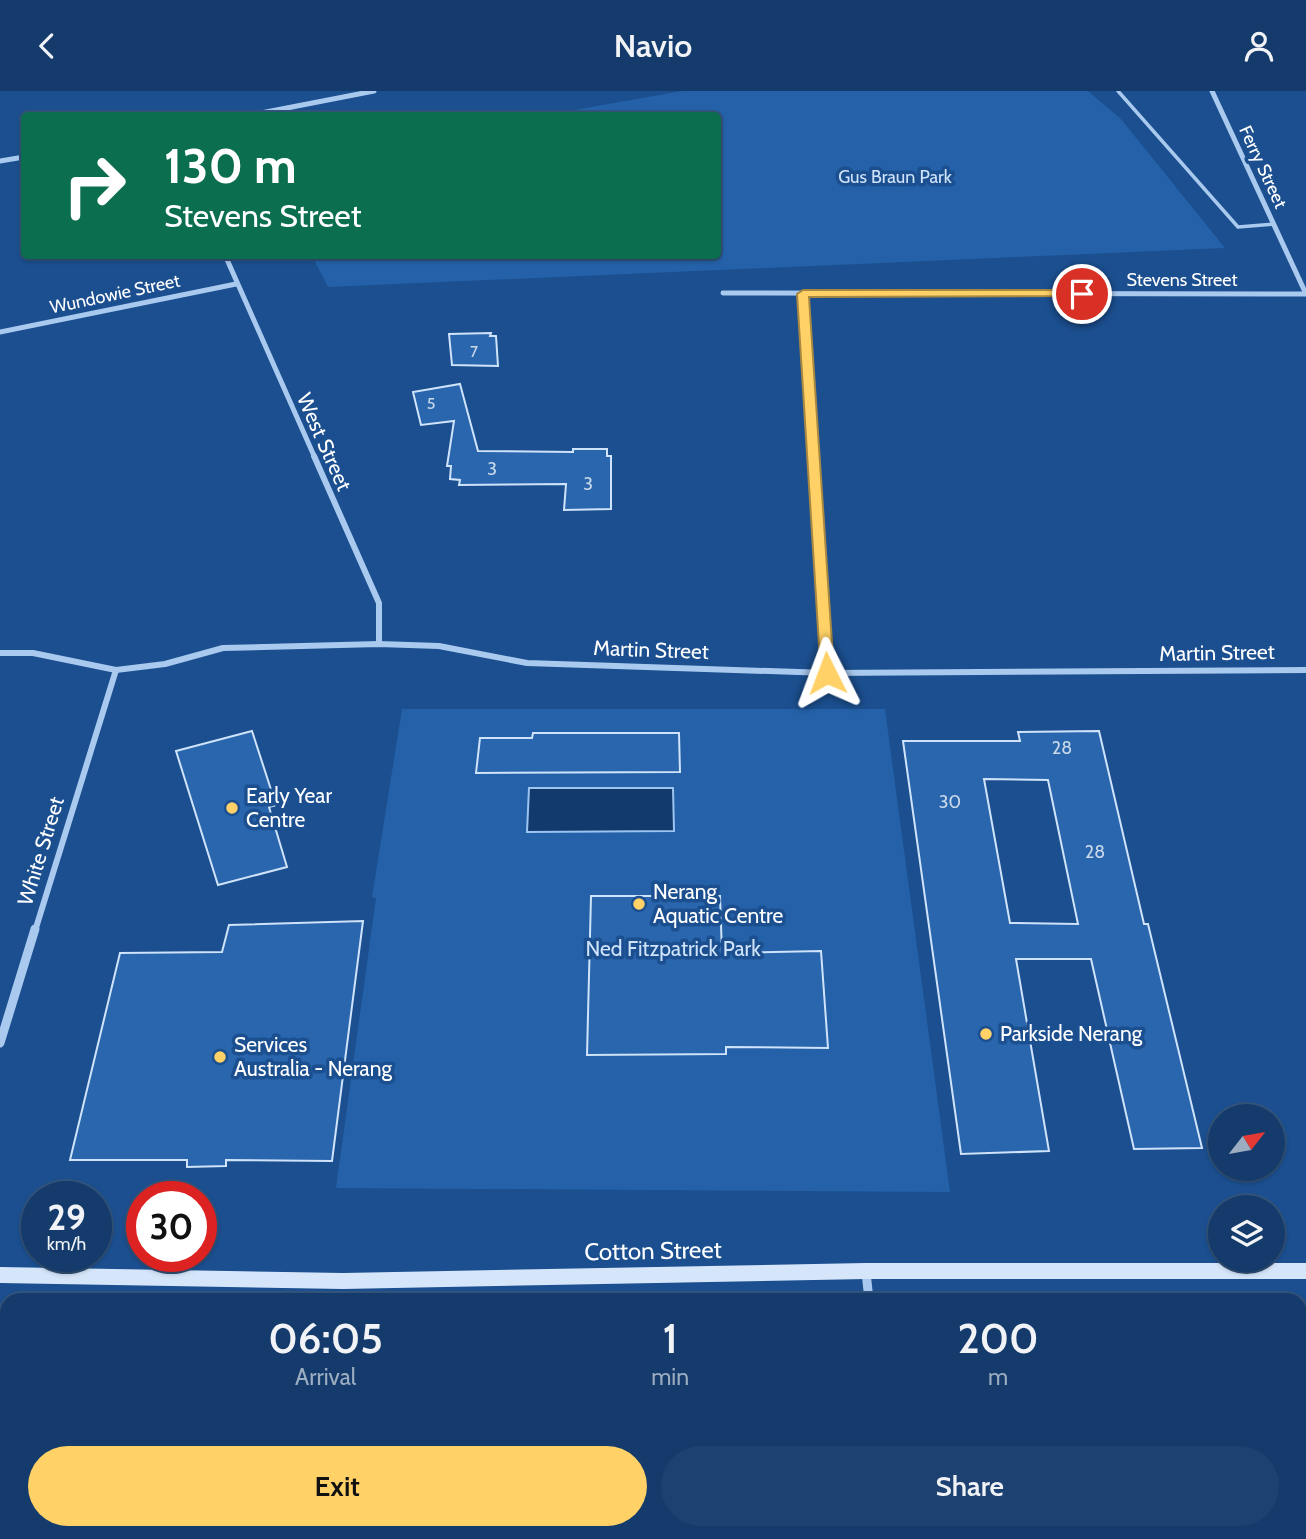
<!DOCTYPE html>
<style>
:root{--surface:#143b6b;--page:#1d4271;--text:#f1f3f6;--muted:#9dadc1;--line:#33557e;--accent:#ffd166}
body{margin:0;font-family:Cabin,sans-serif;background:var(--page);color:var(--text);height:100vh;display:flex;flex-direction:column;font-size:26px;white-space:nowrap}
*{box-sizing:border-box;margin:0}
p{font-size:23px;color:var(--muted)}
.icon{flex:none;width:38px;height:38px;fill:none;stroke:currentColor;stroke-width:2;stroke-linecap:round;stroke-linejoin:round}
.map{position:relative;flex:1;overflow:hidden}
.sheet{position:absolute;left:0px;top:1202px;width:1307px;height:247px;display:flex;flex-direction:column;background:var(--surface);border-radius:21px 21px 0 0;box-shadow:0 2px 5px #0004,0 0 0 2px var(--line)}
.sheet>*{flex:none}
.guide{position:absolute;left:21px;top:21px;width:700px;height:147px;border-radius:7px;box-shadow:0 2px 5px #0004,0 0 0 2px var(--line);background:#0b6e4f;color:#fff;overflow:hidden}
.needle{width:46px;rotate:59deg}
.fabs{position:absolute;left:1208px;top:1013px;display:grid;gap:14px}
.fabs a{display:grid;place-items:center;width:77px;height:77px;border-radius:50%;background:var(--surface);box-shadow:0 2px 5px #0004,0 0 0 2px var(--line);font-size:35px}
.speed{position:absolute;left:21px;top:1090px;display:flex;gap:14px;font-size:35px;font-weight:700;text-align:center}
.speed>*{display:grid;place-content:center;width:91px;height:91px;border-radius:50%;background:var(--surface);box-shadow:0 2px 5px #0004,0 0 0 2px var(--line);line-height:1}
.speed small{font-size:18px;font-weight:400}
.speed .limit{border:10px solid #d22;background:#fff;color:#111}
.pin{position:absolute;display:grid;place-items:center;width:60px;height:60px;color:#fff;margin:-30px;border:4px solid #fff;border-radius:50%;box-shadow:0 2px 7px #0007}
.me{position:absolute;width:77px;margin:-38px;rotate:357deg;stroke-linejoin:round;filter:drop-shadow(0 0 5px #0008)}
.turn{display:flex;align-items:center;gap:24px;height:147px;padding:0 28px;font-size:32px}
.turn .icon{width:91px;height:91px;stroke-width:2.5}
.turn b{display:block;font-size:49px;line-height:60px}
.eta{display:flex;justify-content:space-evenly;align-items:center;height:119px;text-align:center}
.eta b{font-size:42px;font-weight:600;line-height:49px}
.button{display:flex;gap:14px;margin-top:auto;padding:14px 28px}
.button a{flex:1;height:80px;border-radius:42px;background:var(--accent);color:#111;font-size:28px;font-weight:600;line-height:80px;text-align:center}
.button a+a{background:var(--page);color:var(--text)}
header{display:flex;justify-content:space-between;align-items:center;height:91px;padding:0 28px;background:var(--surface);font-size:32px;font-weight:600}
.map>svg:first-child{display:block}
.green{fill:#2461a8}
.water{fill:#123a6d;stroke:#9cc4f0;stroke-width:2}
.building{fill:#2a66ad;stroke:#cfe3fa;stroke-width:2;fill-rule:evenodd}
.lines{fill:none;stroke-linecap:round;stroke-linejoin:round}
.lane{stroke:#a9c9ee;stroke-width:3.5}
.street-far2{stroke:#a9c9ee;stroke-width:5}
.street-far1{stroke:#a9c9ee;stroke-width:6}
.street{stroke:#a9c9ee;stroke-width:9}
.secondary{fill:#d6e6fa;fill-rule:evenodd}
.route{fill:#ffd166;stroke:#a68842;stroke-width:2}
.poi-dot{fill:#ffd166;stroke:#1b4f8f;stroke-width:2.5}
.labels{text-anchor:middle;stroke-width:7;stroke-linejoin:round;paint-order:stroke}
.far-number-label{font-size:16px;fill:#cad9ea}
.far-street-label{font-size:18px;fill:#fff;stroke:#1b4f8f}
.far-park-label{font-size:18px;fill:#cfe3fa;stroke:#1b4f8f}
.number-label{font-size:18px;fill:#cad9ea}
.street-label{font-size:21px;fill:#fff;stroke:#1b4f8f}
.poi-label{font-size:21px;fill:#fff;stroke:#1b4f8f;text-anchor:start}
.park-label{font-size:21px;fill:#cfe3fa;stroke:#1b4f8f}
.near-street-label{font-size:24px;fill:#fff;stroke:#1b4f8f}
</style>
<header><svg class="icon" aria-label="back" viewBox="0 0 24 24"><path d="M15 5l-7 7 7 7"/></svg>Navio<svg class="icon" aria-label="person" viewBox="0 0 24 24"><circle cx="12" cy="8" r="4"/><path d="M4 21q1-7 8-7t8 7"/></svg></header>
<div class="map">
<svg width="1306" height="1448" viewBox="0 0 1306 1448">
<rect width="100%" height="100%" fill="#1b4f8f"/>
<g class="green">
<polygon points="682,0 1088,0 1121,28 1225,157 328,196 312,165 718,164 718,24 546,24"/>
<polygon points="402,618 885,618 950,1101 336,1097 376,807 372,806"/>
</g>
<polygon class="water" points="529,697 673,697 674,740 527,741"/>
<g class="building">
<polygon points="491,242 490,245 496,245 498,275 452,274 449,243"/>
<polygon points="460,293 478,360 573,361 573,358 607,358 607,365 611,365 611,418 564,419 566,393 459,394 460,389 450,388 451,375 447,375 454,330 421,334 413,301"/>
<polygon points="252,640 276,714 269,716 287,776 218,794 176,660"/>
<path d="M1099 640 1144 833H1148L1202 1057 1134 1058 1091 868H1016L1049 1060 961 1063 903 650H1020L1018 641ZM984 688 1048 689 1078 833 1010 832Z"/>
<polygon points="533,642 679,642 680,681 476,682 480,647 532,647"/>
<polygon points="591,805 720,805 722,862 821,860 828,957 726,956 726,963 587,964"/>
<polygon points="363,830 332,1070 226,1069 226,1075 187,1076 187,1069 70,1069 120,862 222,861 229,834"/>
</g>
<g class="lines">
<polyline class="lane" points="1118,0 1238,136 1274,133"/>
<g class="street-far2">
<polyline points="251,24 374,0"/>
<polyline points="0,70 24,66"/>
<polyline points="225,164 315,367"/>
<polyline points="723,202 1306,203 1212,0"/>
<polyline points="803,203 813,367"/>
<polyline points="0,241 236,193"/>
</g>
<g class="street-far1">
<polyline points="314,365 379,512 379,553"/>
<polyline points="813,365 827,582"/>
<polyline points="0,562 33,562 116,579 165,573 223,557 379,553 439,555 527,572 827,582 1306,579"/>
<polyline points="35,840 116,579"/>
</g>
<g class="street">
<polyline points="0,952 35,838"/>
<polyline points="866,1181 869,1209"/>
<polyline points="891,1442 892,1448"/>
</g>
<polygon class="secondary" points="866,1172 1306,1172 1306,1188 866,1188 343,1198 0,1192 0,1176 343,1182"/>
</g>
<polygon class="route" points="1082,199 1086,200 1086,205 809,206 834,582 832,586 821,586 797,203 803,199"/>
<g class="poi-dot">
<circle cx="232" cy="717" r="7"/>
<circle cx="639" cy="813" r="7"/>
<circle cx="986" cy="943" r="7"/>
<circle cx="220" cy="966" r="7"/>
</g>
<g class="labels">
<g class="far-number-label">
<text x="474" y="266">7</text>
<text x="431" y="318">5</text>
</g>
<g class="far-street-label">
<text transform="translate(1263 76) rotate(65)" y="6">Ferry Street</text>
<text x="1182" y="195">Stevens Street</text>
<text transform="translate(115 203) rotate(-12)" y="6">Wundowie Street</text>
</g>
<g class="far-park-label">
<text x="895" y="92">Gus Braun Park</text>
</g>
<g class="number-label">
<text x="492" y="384">3</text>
<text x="588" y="399">3</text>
<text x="1062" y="663">28</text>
<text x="950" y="717">30</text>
<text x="1095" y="767">28</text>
</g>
<g class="street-label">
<text transform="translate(324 351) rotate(66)" y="7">West Street</text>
<text transform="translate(651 559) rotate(2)" y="7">Martin Street</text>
<text transform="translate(1217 562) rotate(-1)" y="7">Martin Street</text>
<text transform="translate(41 760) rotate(-73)" y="7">White Street</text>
</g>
<g class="poi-label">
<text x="246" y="712">Early Year<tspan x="246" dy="24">Centre</tspan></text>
<text x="653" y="808">Nerang<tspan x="653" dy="24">Aquatic Centre</tspan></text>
<text x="1000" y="950">Parkside Nerang</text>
<text x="234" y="961">Services<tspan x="234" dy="24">Australia - Nerang</tspan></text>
</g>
<g class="park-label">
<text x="673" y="865">Ned Fitzpatrick Park</text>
</g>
<g class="near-street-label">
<text transform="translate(653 1160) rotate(-1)" y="8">Cotton Street</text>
</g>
</g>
</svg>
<div class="fabs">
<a><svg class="needle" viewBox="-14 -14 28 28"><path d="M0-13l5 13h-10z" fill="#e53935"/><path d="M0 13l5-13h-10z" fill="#9dadc1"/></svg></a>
<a><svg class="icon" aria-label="layers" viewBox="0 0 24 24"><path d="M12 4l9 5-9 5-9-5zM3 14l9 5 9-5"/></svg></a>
</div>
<div class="speed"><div>29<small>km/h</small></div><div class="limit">30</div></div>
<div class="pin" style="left:1082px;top:203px;background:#d93025"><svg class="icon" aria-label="arrive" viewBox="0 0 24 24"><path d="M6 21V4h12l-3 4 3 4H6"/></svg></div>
<svg class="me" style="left:827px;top:582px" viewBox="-20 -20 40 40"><path d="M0-17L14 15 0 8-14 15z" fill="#ffd166" stroke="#fff" stroke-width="4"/></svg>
<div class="guide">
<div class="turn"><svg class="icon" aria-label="right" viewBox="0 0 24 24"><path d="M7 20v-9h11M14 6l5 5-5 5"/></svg><div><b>130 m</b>Stevens Street</div></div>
</div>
<section class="sheet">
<div class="eta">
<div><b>06:05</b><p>Arrival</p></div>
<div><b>1</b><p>min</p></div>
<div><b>200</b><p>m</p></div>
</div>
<div class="button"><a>Exit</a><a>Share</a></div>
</section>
</div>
